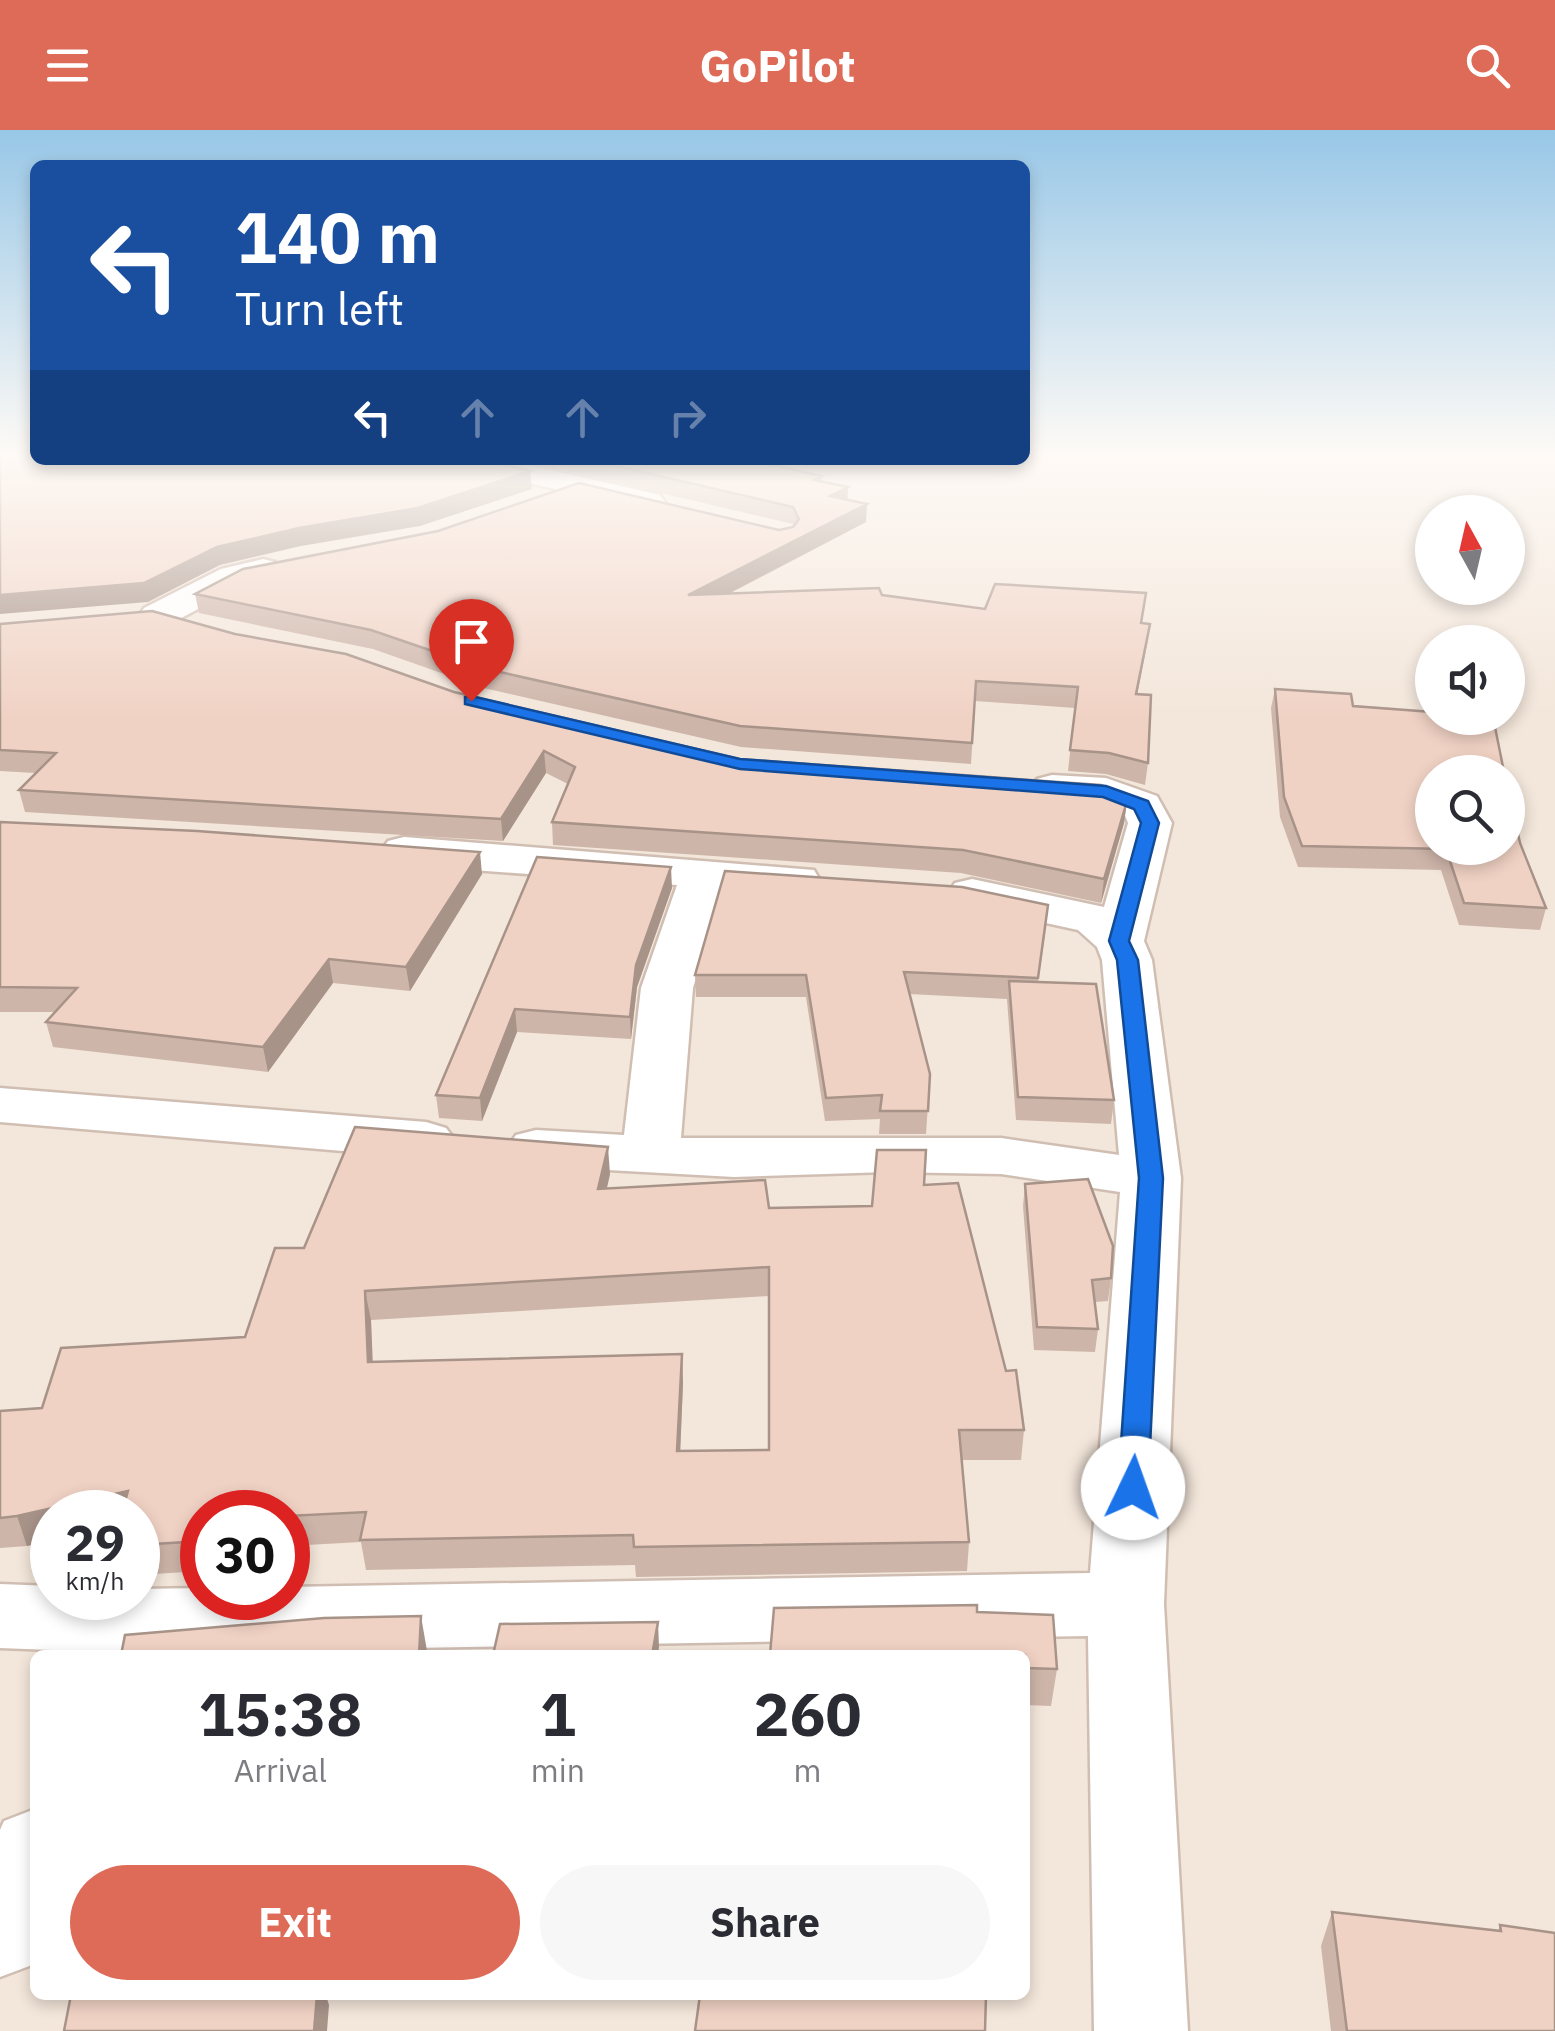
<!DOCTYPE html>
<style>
:root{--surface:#fff;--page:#f7f7f7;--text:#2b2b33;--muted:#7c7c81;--accent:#de6b58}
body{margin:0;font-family:"IBM Plex Sans",sans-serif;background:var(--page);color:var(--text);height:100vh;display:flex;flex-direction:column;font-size:38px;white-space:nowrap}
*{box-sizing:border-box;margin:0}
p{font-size:32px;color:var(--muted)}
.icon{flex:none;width:55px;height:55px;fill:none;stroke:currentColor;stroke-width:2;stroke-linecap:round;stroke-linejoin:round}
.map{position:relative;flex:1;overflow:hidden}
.side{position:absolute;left:30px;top:1520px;width:1000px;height:350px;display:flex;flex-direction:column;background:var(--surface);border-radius:15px;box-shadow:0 5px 15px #0003}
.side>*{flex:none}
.guide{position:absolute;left:30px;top:30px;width:1000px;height:305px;border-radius:15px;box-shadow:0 5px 15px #0003;background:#1a4fa0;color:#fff;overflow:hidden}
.needle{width:65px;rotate:352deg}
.fabs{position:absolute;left:1415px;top:365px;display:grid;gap:20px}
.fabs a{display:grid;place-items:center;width:110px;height:110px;border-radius:50%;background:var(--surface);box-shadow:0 5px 15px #0003;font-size:50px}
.speed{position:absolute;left:30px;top:1360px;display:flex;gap:20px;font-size:50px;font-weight:700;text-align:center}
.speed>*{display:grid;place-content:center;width:130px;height:130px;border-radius:50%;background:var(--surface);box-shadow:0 5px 15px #0003;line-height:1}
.speed small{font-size:25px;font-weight:400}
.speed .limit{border:15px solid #d22;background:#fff;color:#111}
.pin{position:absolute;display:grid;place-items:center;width:85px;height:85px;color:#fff;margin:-102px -42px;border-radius:50% 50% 50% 0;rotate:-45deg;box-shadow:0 0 10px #0007}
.pin .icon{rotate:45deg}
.me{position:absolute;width:110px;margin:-55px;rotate:3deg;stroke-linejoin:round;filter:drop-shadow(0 0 8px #0008)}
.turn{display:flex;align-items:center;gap:35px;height:210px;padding:0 40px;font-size:45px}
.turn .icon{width:130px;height:130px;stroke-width:2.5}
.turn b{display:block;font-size:70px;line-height:85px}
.lanes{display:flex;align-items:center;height:95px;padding:0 40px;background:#0003;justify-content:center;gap:50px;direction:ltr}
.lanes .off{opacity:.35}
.eta{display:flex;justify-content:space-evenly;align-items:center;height:170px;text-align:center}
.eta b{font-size:60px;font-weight:800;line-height:70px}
.action{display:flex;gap:20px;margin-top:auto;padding:20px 40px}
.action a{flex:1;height:115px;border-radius:60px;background:var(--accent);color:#fff;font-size:40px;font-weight:800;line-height:115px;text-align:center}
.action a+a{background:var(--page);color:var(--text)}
header{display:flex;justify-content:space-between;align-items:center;height:130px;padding:0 40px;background:var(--accent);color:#fff;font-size:45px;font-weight:800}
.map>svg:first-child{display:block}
.residential{fill:#f3e6da;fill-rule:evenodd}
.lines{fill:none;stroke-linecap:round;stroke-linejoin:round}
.minor-casing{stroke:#d0beb3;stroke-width:5}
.minor{fill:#fff;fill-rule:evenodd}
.wall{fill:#ceb5a9;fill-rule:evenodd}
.shaded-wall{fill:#a89389}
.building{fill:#f0d2c4;stroke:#a89389;stroke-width:2.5;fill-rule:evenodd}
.route{fill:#1a73e8;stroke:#114b97;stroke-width:2.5}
</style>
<header><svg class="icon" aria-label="menu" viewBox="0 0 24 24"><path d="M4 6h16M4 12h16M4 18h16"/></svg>GoPilot<svg class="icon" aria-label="search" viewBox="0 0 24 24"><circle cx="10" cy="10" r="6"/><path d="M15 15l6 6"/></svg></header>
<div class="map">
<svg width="1555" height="1901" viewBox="0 0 1555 1901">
<rect width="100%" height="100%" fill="#fcf4ec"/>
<path class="residential" d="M0 323 35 330H1025V323H1555V1901H0ZM1432 382H1508V458H1432ZM1432 512H1508V588H1432ZM1432 642H1508V718H1432ZM52 1382H138V1468H52ZM202 1382H288V1468H202ZM35 1525H1025V1865H35Z"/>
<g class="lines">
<g class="minor-casing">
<g id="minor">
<polygon points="452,330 506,330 660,365 665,372 660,379 649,381 457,336"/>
<polygon points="263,429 275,432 280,439 275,446 245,454 170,494 157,497 144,494 139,486 144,478 221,439"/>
<polygon points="1052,645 1106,648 1157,666 1172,693 1144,811 1152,830 1181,1048 1164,1474 1188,1901 1094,1901 1088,1506 129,1523 0,1518 0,1454 52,1456 52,1468 138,1468 138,1459 202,1458 202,1468 288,1468 288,1457 1090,1443 1120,1062 1001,1044 888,1042 734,1047 536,1036 516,1031 507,1018 516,1005 536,1000 624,1005 641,858 677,755 404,735 388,731 381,721 388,711 404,707 814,740 820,750 814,760 797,764 723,758 693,858 681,1008 1001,1008 1119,1025 1102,830 1097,817 1078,800 955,773 948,763 955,753 972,749 1104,777 1128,693 1124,683 1099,674 1037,667 1031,658 1037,649"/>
<polygon points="0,958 426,992 446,998 455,1010 446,1022 426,1028 0,992"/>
<polygon points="35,1679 35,1827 32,1835 0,1847 0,1700 4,1691"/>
</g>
</g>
<use href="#minor" class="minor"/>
</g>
<g class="wall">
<polygon points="520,330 763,330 758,332 822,346 822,352 848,357 847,370 866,392 729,464 882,465 985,479 1150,494 1137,564 1148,633 1145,655 1106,644 1068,641 1075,578 975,571 971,634 741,617 484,558 373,519 199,483 195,464 779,400 794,396 793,394"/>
<polygon points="0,494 454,562 739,629 1127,671 1124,693 1101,773 961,743 553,715 552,692 568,654 546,643 503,711 25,682 19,660 35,643 0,641"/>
<polygon points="1275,559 1353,576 1520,713 1546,778 1540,800 1459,795 1441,740 1298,737 1280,687 1271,578"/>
<polygon points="0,692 482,744 410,861 333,853 268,942 53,917 46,892 55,882 0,882"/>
<polygon points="537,727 672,758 637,857 631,909 517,902 482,991 439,988 436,965"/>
<polygon points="1046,797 1038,852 1114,970 1111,994 1016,990 1007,869 909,864 930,944 926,1004 879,1004 880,989 825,991 806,867 696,867 695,845"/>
<path d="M610 1044 607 1058 769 1078 872 1076 924 1055 1006 1241 1024 1300 1021 1330H962L969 1412 967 1441 636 1447 635 1435 366 1440 361 1412 288 1416V1382H202V1441L138 1445V1382L27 1416 0 1418V1281L42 1278 245 1207 304 1118ZM769 1166V1320L680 1321 683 1253 682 1224 372 1232 371 1190Z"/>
<polygon points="1025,1054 1111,1148 1108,1171 1095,1172 1098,1199 1095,1222 1034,1220 1023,1076"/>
<polygon points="977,1482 1057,1539 1051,1576 1025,1575 1025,1525"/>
<polygon points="1332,1782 1498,1801 1500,1795 1555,1901 1331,1901 1321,1816"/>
</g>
<g class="shaded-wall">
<polygon points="530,341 532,359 420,396 301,416 220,435 148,472 0,484 0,465 217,417"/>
<polygon points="848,357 847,375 830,366"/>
<polygon points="867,374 866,392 689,484 688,465"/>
<polygon points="1150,494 1147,514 1133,585 1136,564"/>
<polygon points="544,621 546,643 503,711 501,689"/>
<polygon points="1127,671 1124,693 1101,773 1104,749"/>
<polygon points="480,722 482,744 410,861 406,837"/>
<polygon points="671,737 672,758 637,857 631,909 630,887 636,835"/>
<polygon points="329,829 333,853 268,942 263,917"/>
<polygon points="515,879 517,902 482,991 480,968"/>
<polygon points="608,1017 610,1044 600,1087 598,1059"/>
<polygon points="365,1161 371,1190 374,1261 368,1232"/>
<polygon points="682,1224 683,1253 679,1351 677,1321"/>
<polygon points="128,1361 134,1382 52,1382 52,1410 27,1416 17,1386"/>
<polygon points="421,1486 427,1521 427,1525 419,1525"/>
<polygon points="658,1492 659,1517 658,1525 652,1525"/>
<polygon points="317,1865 326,1865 329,1875 327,1901 314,1901"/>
</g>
<g class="building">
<polygon points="0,323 35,323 35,330 484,330 530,341 418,378 299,398 217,417 144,453 0,465"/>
<polygon points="591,330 748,330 822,346 814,350 848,357 830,366 867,374 688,465 879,458 882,465 985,479 995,454 1146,463 1141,493 1150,494 1136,564 1151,565 1148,633 1109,623 1070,620 1078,557 976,551 972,613 740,596 482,538 371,500 195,464 243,439 438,401 579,353 779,400 793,397 799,389 793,377"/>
<polygon points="152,481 235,504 346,524 454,562 739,629 1101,655 1124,664 1127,671 1104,749 963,720 552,692 575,637 544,621 501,689 19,660 56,623 0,620 0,494"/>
<polygon points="1275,559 1351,564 1353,576 1432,582 1432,588 1488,588 1490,597 1495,597 1504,642 1432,642 1432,718 1508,718 1508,657 1520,713 1546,778 1464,773 1446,719 1302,716 1284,667"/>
<polygon points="0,692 197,701 480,722 406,837 329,829 263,917 46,892 77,858 0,857"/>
<polygon points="537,727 671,737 636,835 630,887 515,879 480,968 436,965"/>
<polygon points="725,741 962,757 1048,775 1038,848 904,842 930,944 928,981 880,981 882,965 826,968 806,845 695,845"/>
<polygon points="1009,851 1096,854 1114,970 1018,967"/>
<path d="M355 997 608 1017 598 1059 765 1050 769 1078 872 1076 877 1020H926L924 1055 958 1053 1006 1241 1016 1240 1024 1300H959L969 1412 634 1417 633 1405 360 1410 366 1382 288 1386V1382H202V1411L138 1415V1382H122L128 1361 17 1386 0 1388V1281L42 1278 61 1218 245 1207 275 1118H304ZM769 1137V1320L677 1321 682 1224 368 1232 365 1161Z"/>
<polygon points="1088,1049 1113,1116 1111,1148 1092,1150 1098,1199 1037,1197 1025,1054"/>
<polygon points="977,1475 977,1482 1053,1485 1057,1539 1025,1538 1025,1525 770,1525 774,1478"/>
<polygon points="421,1486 419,1525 121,1525 125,1505 324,1488"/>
<polygon points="658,1492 652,1525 493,1525 500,1494"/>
<polygon points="1332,1782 1501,1801 1500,1795 1555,1803 1555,1901 1347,1901"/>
<polygon points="71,1865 317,1865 314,1901 64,1901"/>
<polygon points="700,1865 986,1865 985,1901 695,1901"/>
</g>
<linearGradient id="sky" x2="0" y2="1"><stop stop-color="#98c7e7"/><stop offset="0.55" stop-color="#fefaf6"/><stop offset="1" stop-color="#fefaf6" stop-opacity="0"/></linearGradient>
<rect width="1555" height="589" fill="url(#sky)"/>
<polygon class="route" points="471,566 740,629 1106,656 1148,671 1159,693 1129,811 1138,830 1163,1048 1148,1358 1143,1366 1133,1370 1122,1366 1118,1358 1139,1048 1117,830 1109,811 1141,693 1134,679 1103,667 740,639 465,574 465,567"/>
</svg>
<div class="fabs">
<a><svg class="needle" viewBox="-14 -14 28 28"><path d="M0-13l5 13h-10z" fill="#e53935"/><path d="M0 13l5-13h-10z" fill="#7c7c81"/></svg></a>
<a><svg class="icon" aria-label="sound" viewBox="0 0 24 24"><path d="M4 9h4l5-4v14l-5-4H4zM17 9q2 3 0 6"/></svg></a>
<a><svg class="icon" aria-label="search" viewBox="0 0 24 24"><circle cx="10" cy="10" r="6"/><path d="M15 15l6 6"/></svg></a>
</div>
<div class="speed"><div>29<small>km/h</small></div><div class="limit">30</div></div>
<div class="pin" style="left:471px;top:571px;background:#d93025"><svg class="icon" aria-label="arrive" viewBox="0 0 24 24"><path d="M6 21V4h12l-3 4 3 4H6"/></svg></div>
<svg class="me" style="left:1133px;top:1358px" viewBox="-20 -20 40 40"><circle r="19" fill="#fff"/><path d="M0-13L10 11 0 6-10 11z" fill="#1a73e8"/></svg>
<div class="guide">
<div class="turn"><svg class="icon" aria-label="left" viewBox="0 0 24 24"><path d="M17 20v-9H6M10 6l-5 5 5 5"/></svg><div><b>140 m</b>Turn left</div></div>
<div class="lanes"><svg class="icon" aria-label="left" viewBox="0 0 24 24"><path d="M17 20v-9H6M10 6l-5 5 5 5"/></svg><svg class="icon off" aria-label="ahead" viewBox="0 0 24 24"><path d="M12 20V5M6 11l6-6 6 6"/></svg><svg class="icon off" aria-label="ahead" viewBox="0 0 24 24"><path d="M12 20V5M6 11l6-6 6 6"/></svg><svg class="icon off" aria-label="right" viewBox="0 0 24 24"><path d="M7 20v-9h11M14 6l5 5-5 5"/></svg></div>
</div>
<section class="side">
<div class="eta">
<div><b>15:38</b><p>Arrival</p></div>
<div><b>1</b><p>min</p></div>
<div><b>260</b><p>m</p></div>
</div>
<div class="action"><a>Exit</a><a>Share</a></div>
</section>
</div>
